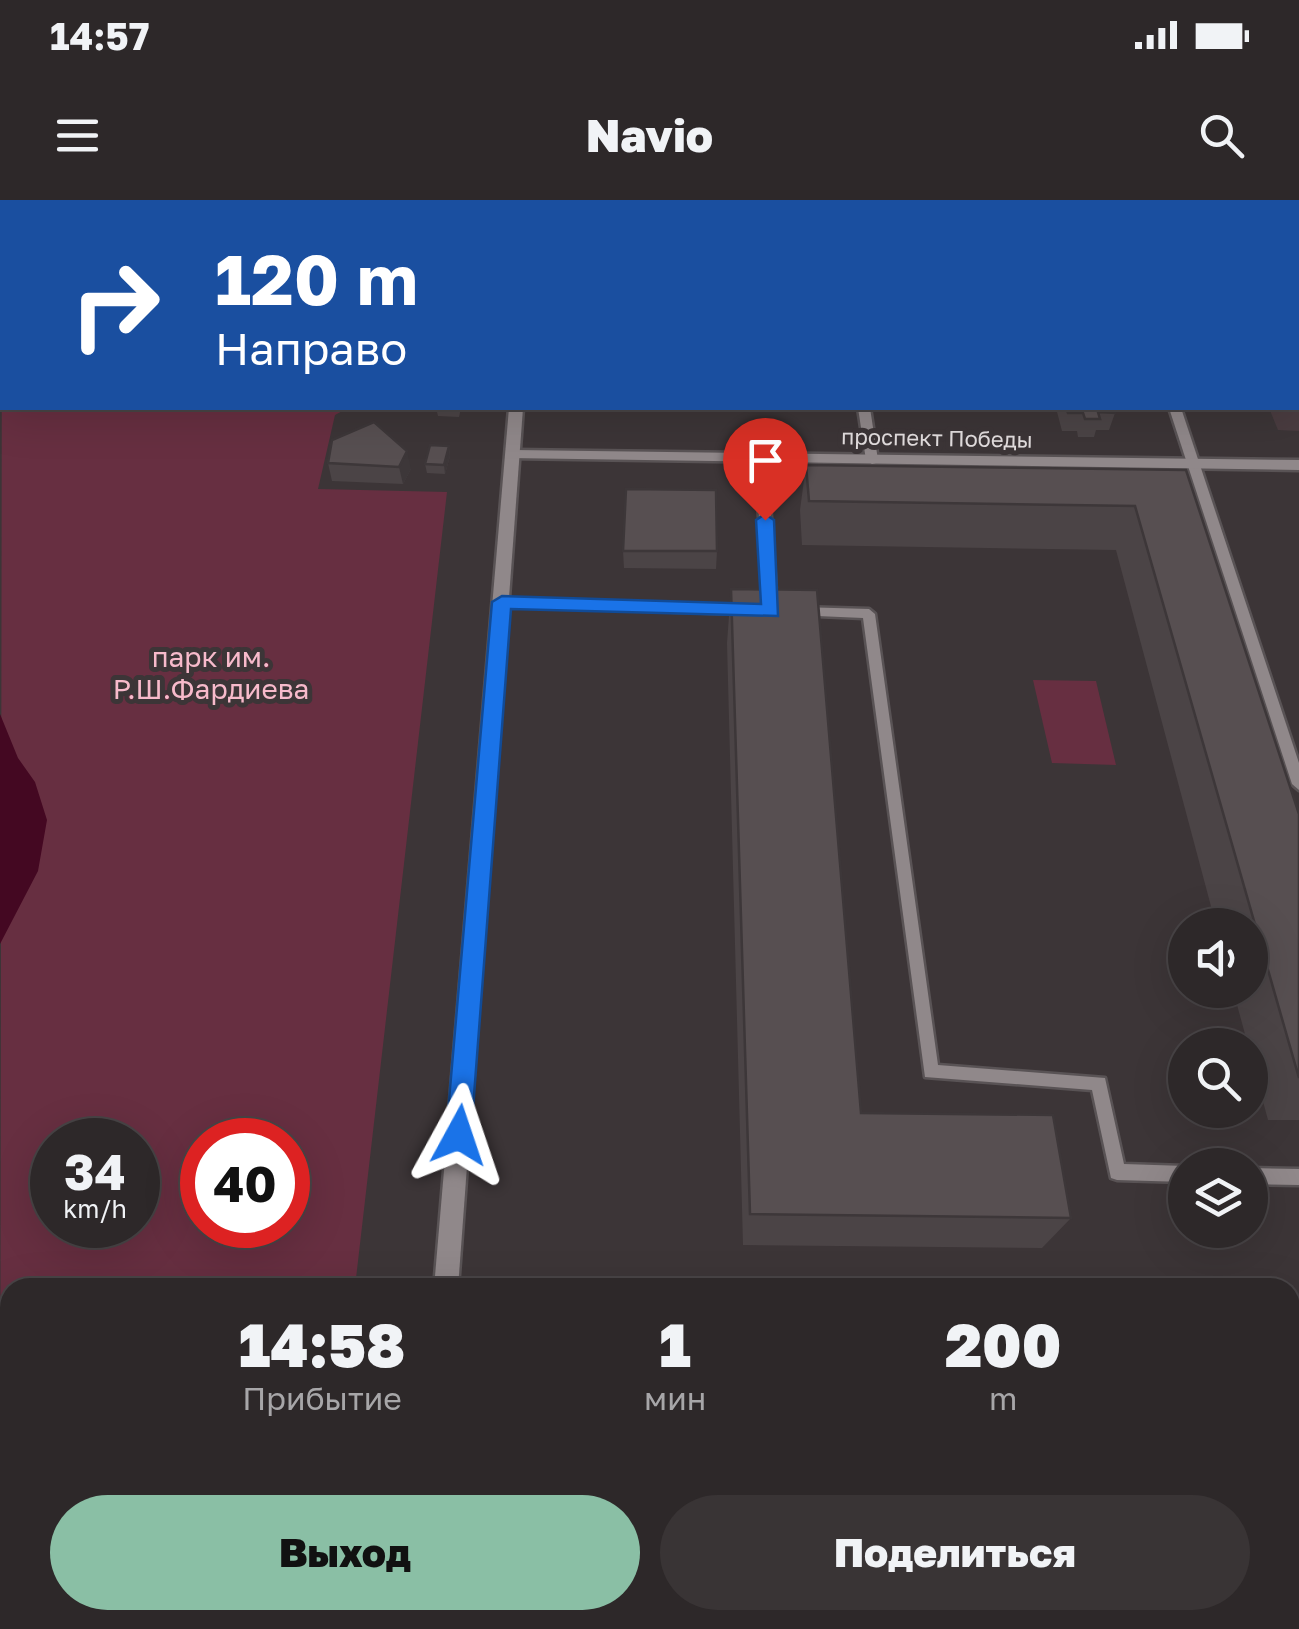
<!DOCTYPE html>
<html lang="ru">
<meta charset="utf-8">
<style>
:root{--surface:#2d2829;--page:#393435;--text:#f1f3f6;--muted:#a7a6a8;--line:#484446;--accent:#8abfa5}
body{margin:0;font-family:"Golos Text",sans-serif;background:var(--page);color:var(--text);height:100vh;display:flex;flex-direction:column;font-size:38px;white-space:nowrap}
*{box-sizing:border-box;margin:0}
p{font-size:32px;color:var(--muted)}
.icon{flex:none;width:55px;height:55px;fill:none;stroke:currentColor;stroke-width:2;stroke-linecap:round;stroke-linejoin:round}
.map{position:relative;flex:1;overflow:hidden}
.drawer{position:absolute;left:0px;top:1078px;width:1300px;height:352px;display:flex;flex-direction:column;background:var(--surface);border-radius:30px 30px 0 0;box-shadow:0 10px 40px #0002,0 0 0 2px var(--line)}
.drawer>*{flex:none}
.banner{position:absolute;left:0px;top:0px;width:1300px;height:210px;box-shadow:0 10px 40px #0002,0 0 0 2px var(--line);background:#1a4fa0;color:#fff;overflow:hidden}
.tools{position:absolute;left:1168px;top:708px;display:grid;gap:20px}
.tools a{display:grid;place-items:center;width:100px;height:100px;border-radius:50%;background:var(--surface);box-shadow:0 10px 40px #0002,0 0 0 2px var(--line);font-size:50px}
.speed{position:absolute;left:30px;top:918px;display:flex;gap:20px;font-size:50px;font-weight:700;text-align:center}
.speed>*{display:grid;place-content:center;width:130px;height:130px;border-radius:50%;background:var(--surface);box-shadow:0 10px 40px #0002,0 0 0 2px var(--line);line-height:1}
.speed small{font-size:25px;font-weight:400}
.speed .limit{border:15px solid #d22;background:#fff;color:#111}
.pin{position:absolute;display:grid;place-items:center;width:85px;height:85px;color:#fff;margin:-102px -42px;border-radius:50% 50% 50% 0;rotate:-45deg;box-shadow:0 0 10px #0007}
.pin .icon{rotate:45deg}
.me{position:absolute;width:110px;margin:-55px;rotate:5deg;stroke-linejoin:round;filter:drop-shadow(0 0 8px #0008)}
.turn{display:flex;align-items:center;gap:35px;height:210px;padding:0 50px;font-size:45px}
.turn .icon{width:130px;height:130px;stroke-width:2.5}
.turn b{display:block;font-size:70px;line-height:85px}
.eta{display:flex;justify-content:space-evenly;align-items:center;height:170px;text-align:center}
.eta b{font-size:60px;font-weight:800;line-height:70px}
.action{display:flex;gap:20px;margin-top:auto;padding:20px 50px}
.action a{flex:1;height:115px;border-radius:60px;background:var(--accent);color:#111;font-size:40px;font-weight:800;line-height:115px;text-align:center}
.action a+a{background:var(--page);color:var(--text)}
.status{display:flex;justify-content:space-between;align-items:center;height:70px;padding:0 50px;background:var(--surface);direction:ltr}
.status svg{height:28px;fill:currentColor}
header{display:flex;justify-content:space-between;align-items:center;height:130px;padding:0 50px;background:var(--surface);font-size:45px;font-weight:800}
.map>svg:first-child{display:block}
.built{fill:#4a3c40}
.green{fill:#672f41;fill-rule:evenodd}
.water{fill:#440822}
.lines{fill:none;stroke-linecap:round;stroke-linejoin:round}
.service-casing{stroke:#595355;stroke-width:5}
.minor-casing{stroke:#595355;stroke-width:5}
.tertiary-casing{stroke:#595355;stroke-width:5}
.service{fill:#90888a;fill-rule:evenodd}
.minor{fill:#90888a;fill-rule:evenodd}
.tertiary{fill:#90888a;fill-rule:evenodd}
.wall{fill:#4b4446}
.shaded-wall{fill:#3d3739}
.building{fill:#574f51;stroke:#3d3739;stroke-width:2.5}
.route{fill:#1a73e8;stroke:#114b97;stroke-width:2.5}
.labels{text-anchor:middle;stroke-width:10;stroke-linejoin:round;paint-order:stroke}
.far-street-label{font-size:22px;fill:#e3dedf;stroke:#3c3537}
.park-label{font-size:28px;fill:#f7bacb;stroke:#3c3537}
</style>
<div class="status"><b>14:57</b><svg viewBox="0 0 49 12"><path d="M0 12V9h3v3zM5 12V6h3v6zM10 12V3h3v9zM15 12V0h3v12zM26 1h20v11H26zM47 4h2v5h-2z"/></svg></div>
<header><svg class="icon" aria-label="menu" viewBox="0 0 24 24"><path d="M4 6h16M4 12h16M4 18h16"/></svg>Navio<svg class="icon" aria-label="search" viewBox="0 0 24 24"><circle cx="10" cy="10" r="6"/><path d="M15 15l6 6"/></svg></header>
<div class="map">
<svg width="1299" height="1429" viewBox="0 0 1299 1429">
<rect width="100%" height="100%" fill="#3c3537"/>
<polygon class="built" points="1186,0 1299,0 1299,231 1278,230 1269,208 1298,208 1298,2"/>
<g class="green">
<path d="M2 52V208H348L335 215 318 289 447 292 355 1087 10 1088V1420H316L315 1429H0ZM52 940H138V1025H52ZM202 940H288V1025H202Z"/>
<polygon points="1033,480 1096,481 1116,565 1052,563"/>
</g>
<polygon class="water" points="0,514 18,558 35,582 47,620 38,671 0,744"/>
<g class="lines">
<g class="service-casing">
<g id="service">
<polygon points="767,0 777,0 777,2 768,2"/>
<polygon points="1119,0 1129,0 1130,2 1121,2"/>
<polygon points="858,208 870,208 878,260 876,263 872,264 866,260"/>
<polygon points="1169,208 1181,208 1299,563 1299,590 1292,584"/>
<polygon points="761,254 767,258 777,407 771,411 765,407 755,258"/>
<polygon points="502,398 746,406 752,410 746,414 502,406 496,402"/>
<polygon points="799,407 869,409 875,414 938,865 1105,878 1124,964 1185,966 1185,982 1117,980 1111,978 1092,890 925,877 863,418 795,415 795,409"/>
<polygon points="1250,968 1299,969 1299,985 1250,984"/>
<polygon points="1198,1420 1234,1420 1238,1422 1241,1429 1205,1429 1201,1427"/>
</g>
</g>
<g class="minor-casing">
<polygon id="minor" points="514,250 1299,260 1299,270 509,258 506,255"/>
</g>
<g class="tertiary-casing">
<g id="tertiary">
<polygon points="460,0 476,0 477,2 461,2"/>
<polygon points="2,35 2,43 0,44 0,36"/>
<polygon points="509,208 523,208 458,1088 434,1088"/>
<polygon points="405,1420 433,1420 432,1429 404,1429"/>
</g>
</g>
<use href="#service" class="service"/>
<use href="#minor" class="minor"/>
<use href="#tertiary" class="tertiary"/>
</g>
<g class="wall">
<polygon points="916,0 984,0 985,2 917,2"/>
<polygon points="1298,3 1299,3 1299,49 1298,46"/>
<polygon points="436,208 461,208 459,217 438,216"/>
<polygon points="1056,208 1114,208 1115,213 1109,230 1096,230 1094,237 1078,237 1077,231 1062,231"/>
<polygon points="332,240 411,269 403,284 332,281 328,263"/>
<polygon points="449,246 450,256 445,274 427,273 425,264"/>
<polygon points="806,265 1186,270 1299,614 1299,920 1268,920 1250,853 1250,845 1248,845 1233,790 1250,790 1250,725 1216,725 1116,350 802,345 800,310"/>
<polygon points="623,351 717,351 716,369 624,368"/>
<polygon points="731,389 861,913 1071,1018 1042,1048 743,1045 727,443"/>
</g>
<g class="shaded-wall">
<polygon points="449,246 450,256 445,274 444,265"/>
<polygon points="407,251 411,269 403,284 399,267"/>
</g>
<g class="building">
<rect x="678" y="0" width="55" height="2"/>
<polygon points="934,0 984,0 985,2 934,2"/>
<polygon points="1066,208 1114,208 1115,213 1098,212 1100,219 1085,219 1083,213 1068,213"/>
<polygon points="374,222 407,251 399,267 328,263 332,240"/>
<polygon points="430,245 449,246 444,265 425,264"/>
<polygon points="806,265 1186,270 1299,614 1299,878 1135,306 809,301"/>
<polygon points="626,289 716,290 717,351 623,351"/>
<polygon points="731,389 817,390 861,913 1053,915 1071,1018 750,1014"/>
</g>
<polygon class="route" points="765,314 774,320 778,416 511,409 471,935 468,944 459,947 450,944 446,935 492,402 502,396 761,404 756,320"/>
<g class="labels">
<g class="far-street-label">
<text transform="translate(937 238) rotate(1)" y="8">проспект Победы</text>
</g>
<g class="park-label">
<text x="211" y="467">парк им.<tspan x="211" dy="32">Р.Ш.Фардиева</tspan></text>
</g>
</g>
</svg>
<div class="tools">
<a><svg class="icon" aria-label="sound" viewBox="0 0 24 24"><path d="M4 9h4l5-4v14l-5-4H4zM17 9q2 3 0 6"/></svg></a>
<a><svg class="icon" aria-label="search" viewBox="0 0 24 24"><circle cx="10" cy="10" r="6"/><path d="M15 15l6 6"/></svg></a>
<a><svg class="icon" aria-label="layers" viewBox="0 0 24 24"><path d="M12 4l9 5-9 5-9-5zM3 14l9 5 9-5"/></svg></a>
</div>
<div class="speed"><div>34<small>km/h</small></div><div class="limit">40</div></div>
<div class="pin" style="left:765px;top:320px;background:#d93025"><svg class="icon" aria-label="arrive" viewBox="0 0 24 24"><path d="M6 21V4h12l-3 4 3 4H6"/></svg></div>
<svg class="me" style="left:459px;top:935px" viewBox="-20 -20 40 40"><path d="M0-17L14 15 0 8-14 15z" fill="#1a73e8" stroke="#fff" stroke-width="4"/></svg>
<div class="banner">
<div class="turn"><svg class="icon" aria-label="right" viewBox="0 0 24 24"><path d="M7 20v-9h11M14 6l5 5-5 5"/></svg><div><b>120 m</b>Направо</div></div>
</div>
<section class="drawer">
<div class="eta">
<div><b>14:58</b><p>Прибытие</p></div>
<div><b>1</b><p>мин</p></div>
<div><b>200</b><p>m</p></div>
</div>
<div class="action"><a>Выход</a><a>Поделиться</a></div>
</section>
</div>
